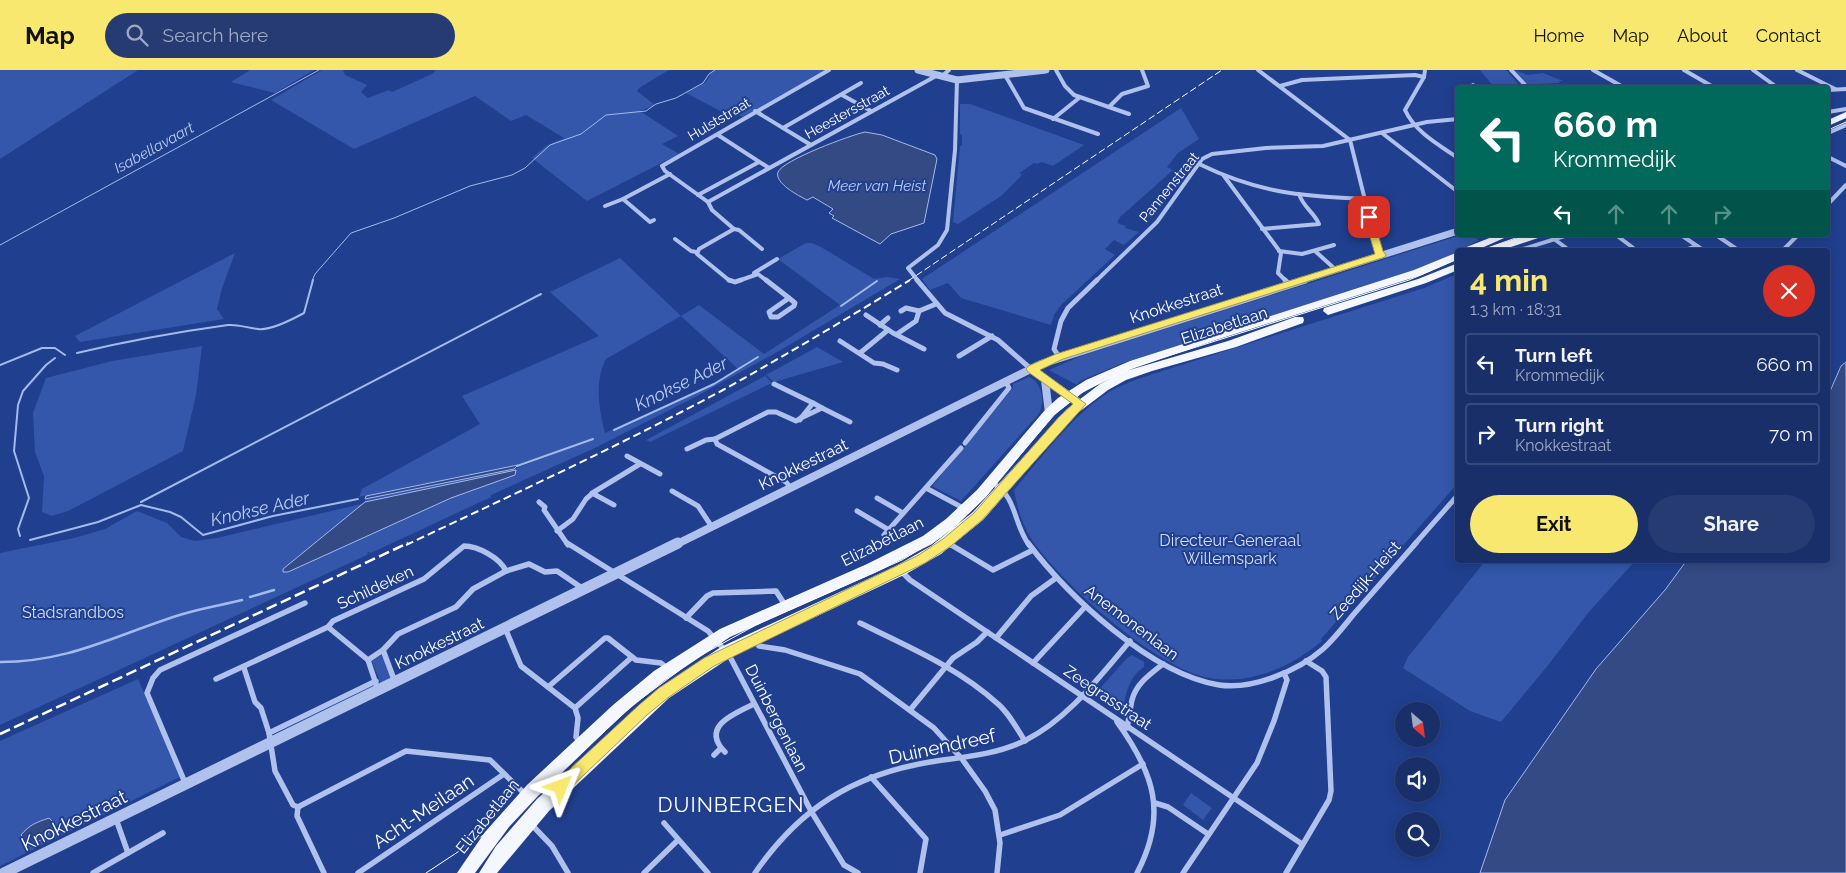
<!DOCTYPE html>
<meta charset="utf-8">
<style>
:root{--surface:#182f6a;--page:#253b72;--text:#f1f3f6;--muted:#9fa9c1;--line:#364a7e;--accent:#f9e870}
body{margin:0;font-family:Raleway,sans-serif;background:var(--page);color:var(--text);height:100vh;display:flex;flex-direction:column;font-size:19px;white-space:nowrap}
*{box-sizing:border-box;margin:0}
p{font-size:16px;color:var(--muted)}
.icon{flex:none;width:28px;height:28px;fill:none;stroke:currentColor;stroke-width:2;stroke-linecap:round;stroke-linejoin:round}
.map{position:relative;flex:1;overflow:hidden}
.details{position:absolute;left:1455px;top:178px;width:375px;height:315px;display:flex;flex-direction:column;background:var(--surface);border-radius:5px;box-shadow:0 2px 12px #0003,0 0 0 1px var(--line)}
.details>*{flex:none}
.top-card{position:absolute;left:1455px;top:15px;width:375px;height:152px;border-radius:5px;box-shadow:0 2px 12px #0003,0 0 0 1px var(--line);background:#00695c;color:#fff;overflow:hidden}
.needle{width:32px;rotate:152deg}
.controls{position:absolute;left:1395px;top:632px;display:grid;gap:10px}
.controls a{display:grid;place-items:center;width:45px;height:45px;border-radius:50%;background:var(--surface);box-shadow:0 2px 12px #0003,0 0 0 1px var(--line);font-size:25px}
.pin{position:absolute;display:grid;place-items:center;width:42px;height:42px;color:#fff;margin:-21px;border-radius:10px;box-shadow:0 2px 8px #0006}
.me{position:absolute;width:55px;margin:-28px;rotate:46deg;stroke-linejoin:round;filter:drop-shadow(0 0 4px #0008)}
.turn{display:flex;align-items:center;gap:18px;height:105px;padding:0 15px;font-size:22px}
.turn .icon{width:65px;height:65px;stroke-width:2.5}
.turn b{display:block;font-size:35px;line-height:42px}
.lanes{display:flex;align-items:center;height:48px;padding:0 15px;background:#0003;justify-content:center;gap:25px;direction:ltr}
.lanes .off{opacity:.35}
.round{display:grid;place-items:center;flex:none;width:52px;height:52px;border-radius:26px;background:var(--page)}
.head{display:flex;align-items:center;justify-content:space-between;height:85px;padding:0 15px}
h1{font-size:30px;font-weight:700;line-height:38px;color:var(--accent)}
.cta{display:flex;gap:10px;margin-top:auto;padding:10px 15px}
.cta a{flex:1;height:58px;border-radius:30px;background:var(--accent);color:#111;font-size:20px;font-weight:700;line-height:58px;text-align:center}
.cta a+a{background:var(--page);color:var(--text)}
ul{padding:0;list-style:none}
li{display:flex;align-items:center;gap:15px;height:62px;margin:0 10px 8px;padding:0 5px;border:2px solid var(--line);border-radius:5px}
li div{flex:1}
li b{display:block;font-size:19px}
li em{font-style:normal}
header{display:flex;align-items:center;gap:30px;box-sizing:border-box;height:70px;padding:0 25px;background:var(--accent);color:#111}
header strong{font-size:24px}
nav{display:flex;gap:28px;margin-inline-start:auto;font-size:18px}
.search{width:350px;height:45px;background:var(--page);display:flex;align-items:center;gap:12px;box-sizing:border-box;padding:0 18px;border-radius:28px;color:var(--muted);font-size:19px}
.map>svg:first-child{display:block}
.green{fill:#3457ab;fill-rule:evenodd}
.water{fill:#344a85;stroke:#a3baed}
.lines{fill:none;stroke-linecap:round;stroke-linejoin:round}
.stream-far2{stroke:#a3baed;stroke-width:1}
.stream-far1{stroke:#a3baed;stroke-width:2}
.stream{stroke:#a3baed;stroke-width:2.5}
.minor-far2{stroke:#afc1ec;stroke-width:4}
.minor-far1{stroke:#afc1ec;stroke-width:5}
.minor{stroke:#afc1ec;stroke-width:5.5}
.tertiary-far2{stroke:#afc1ec;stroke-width:7}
.tertiary-far1{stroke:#afc1ec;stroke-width:8}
.tertiary{stroke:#afc1ec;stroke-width:11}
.primary{fill:#f5f7ff;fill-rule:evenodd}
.tram{stroke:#fff;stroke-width:1}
.rail-far2{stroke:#fff;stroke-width:1;stroke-dasharray:7 3;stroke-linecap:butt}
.rail-far1{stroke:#fff;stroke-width:2;stroke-dasharray:8 4;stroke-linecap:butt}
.rail{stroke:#fff;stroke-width:2.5;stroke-dasharray:11 4.5;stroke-linecap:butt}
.route{fill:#f9e870;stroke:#a29749}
.labels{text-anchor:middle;stroke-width:4;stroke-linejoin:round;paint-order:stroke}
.far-street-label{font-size:14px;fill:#fff;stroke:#203f8e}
.far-water-label{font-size:15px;font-style:italic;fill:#bbccf3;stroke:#203f8e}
.street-label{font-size:16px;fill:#fff;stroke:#203f8e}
.park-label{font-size:16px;fill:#d5dff9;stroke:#203f8e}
.water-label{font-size:18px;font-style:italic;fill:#bbccf3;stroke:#203f8e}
.near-street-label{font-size:19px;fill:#fff;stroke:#203f8e}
.near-neighbourhood-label{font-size:21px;letter-spacing:1px;fill:#fff;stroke:#203f8e}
</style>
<header>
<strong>Map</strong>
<div class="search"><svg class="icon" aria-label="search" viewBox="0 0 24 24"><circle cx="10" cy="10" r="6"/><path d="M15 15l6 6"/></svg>Search here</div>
<nav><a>Home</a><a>Map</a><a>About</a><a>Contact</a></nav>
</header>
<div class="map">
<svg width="1846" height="803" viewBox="0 0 1846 803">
<rect width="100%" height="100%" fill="#203f8e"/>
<g class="green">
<polygon points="0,0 138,0 0,89"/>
<polygon points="250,0 314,0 275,23 231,12"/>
<polygon points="322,0 343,0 345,5 367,15 361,22 368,28 389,20 392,22 432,4 436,0 669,0 639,18 637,21 655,35 640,41 678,66 662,74 679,84 587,131 532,88 546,76 564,68 526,45 511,51 475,26 354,79 271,30"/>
<polygon points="716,0 826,0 743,47 729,40 724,43 686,23 706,12 711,3"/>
<polygon points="1480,0 1506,0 1519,15 1503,14 1500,17 1494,17"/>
<polygon points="1514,0 1528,5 1543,3 1563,11 1559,11 1560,13 1537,14 1538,16 1563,14 1565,16 1530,17"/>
<polygon points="960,34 970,34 1084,75 1053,96 1042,92 1037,94 1034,93 1019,103 1022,104 1020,107 1001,126 958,154 953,152 960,76 962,76 962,65 960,64"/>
<polygon points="1181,38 1199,69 1178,83 1167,97 1173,100 1120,147 1117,153 1126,156 1125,158 1139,162 1124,175 1114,170 1105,179 1115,185 1061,235 1054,245 1051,255 961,228 948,213 930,220 922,209"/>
<polygon points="1461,165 1468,165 1479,170 1430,196 1123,293 1080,311 1077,315 1049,300 1083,285"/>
<path d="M806 173H812L821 177 874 209 887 207 900 209 779 281 697 326 597 377 491 425V427L371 483 368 482 367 485 0 655V483L74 468 105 459 137 441 167 453 181 467 195 471 217 468 365 433 283 499V502H288L451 428 515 405 516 400 365 432V429L514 399 597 368 518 395 359 427 362 419 480 354 462 326 599 266 550 222 620 188 681 246 699 235 764 284 840 235 778 189ZM681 246 738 299 700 321 605 363C599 339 594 312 606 289Z"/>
<polygon points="235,183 222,218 217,239 224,249 80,272 75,266"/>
<path d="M1457 204V414L1321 569 1322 571C1291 597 1251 615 1210 608 1158 600 1061 513 1032 470 1022 454 1017 437 1014 420 1042 387 1068 351 1103 326 1119 315 1138 309 1156 303L1424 218Z"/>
<polygon points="202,276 196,325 183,381 68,441 52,446 42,442 44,406 35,382 33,343 46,308 112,291"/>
<polygon points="817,277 843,292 774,312 766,305"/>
<polygon points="765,306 772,313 650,372 646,370"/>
<path d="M1029 307C1042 312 1046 333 1038 345L961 431 932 416 1013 318V314Z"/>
<polygon points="1486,490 1636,490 1588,543 1549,594 1501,652 1470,641 1403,598 1408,587"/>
<polygon points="382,585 392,608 381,614 372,591"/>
<path d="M1132 585 1144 592V597C1130 606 1126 622 1123 639L1119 641 1095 624 1127 588Z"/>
<polygon points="138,609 180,707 0,796 0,671"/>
<polygon points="1191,723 1212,738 1203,750 1183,735"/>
</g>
<g class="water">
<path d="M865 62 882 65 935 85 937 89 924 153 891 164 880 174 832 148 834 146 829 143 833 139 813 127 807 130C799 126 774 113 778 102 783 90 851 65 865 62Z"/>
<polygon points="1846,292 1846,803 1480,803 1505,730 1596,599 1665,520 1687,490 1828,490 1828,326 1841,296"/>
<polygon points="518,395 514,399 365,429 366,426"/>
<polygon points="516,400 515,405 451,428 288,502 283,502 283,499 365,432"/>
<path d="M49 748 54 753C50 765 40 773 28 774L21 765C29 755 37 752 49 748Z"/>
</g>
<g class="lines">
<g class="stream-far2">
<polyline points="0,175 319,0"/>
<polyline points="312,211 315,204 351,163 394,148 470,116 512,105 525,98 550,75 581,64 606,45 646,41 656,34 676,28 703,13 709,4 715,0"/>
</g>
<g class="stream-far1">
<polyline points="841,236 877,211"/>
<path d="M77 283C127 271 177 262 228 255 238 254 247 258 258 259 270 261 293 249 304 243L313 210"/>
<polyline points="0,295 42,278 55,278 65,285"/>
<polyline points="614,360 714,314 758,287"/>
<polyline points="517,396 593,369"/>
<polyline points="141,432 541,224"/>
<polyline points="20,466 18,459 29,428 14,381 18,335 23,321 46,295 55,288"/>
<polyline points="30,470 98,452 141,435 170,442 181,447 203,465 273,446 358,429"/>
</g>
<g class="stream">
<polyline points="250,527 274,520"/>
<path d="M0 592C71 592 117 564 183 544 202 538 222 535 242 530"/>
</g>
<g class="minor-far2">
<polyline points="1056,0 1065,16 1074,25 1129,44"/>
<polyline points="1258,0 1350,70"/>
<path d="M1425 0 1424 7 1405 40C1415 62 1439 75 1458 88"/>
<polyline points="1511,0 1528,18"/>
<polyline points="1593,0 1625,18"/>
<polyline points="1684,0 1715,18"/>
<polyline points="1753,0 1778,18"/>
<polyline points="1797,0 1835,19"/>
<polyline points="1005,5 1024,38 1098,64"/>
<polyline points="941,7 949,0"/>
<polyline points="1473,15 1476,18"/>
<polyline points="1280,16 1302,10 1415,5 1424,7"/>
<polyline points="1828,20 1846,19"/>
<polyline points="842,25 871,41"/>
<polyline points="1109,37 1122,24 1148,16 1142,0"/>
<polyline points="755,41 811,75"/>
<polyline points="1828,42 1846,39"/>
<polyline points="1053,49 1079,28"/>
<polyline points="783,58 861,13"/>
<polyline points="1382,63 1458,122"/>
<polyline points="1828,63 1846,55"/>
<polyline points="718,65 769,98"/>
<polyline points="1350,70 1378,182 1382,185"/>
<polyline points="1828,87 1846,96"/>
<path d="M1199 94C1259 123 1299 126 1364 129"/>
<polyline points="1224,106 1281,183 1278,203 1286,211"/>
<polyline points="698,125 759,92"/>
<polyline points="708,132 936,6"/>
<polyline points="1828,134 1846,115"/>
<polyline points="605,136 623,129"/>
<polyline points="654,150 650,152 623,129 670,104"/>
<polyline points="734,159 739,160 762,179"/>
<path d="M1262 159 1319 154C1314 142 1303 137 1299 124"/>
<polyline points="1616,165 1636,180"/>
<polyline points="1681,165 1703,180"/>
<polyline points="1716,165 1738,180"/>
<polyline points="675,169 691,181 696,182"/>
<polyline points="1554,169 1569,180"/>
<polyline points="1520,180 1568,165"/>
<polyline points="1685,180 1697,176"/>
<polyline points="1783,180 1798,165"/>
<polyline points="1279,181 1302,184 1334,175"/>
<polyline points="1315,181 1335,199"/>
<polyline points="754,203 777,189"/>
<polyline points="730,211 697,184 699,179 734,159 712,140 708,132 665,101 662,96 829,0"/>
<polyline points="738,211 758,204 767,211"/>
<polyline points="918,211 908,198 938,175 947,160 955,80 957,10"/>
<polyline points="1096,211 1157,152 1202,89 1212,84 1266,78 1323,76 1427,52 1458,49"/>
</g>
<g class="minor-far1">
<polyline points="729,210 735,212 741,210"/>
<polyline points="766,210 789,228"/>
<polyline points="917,210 945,243 998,270 1031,299"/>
<polyline points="1285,210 1289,214"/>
<polygon points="789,228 795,233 794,236 778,247 771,247 769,242"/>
<polyline points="901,241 906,238 919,241 936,234"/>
<polyline points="866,245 893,263 924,279"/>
<polyline points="880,255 888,248"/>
<polyline points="897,264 916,251 919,241"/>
<polyline points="840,271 874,293 883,294 897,300"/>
<polyline points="860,283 888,260"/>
<polyline points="959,286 992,266"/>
<polyline points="1059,287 1054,279 1061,251 1068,238 1097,210"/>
<polyline points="774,314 813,333"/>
<polygon points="813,333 822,338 801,348"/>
<polyline points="822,338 850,352"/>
<polyline points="800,350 801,348"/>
<polyline points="965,373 1009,318 1006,312"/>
<polyline points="687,379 706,370 715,369"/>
<polyline points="627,386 660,404"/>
<path d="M991 412C1018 427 1012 451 1029 475"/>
<polyline points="791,418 786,412 717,374 715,369 768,342 776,342 796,351 801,348"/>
<polyline points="926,418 965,439"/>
<polyline points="672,421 698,436 712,457"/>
<polyline points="592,423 614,435"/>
<polyline points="877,428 903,443"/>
<polyline points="539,432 545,437 544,440 568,475"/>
<polyline points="857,441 889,460"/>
<polyline points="557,461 573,449 586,429 594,422 640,394"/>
<polyline points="884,465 961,378"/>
<polyline points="947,473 950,475"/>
<polyline points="1414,475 1458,425"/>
</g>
<g class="minor">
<polyline points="567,473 708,561 729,585 811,741 844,795 858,803"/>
<polyline points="948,473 993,500 1033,480"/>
<path d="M1028 473C1069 527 1151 604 1219 615 1252 620 1298 601 1323 579 1334 569 1344 556 1353 545 1374 521 1395 497 1416 473"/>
<polyline points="901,501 910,510 1302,774"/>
<polyline points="686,548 707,526 713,523 776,521 785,535"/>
<path d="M860 553C907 576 959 598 998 634 1009 643 1017 659 1025 671"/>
<path d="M328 557 333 551 424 509 464 476C478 476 500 488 506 501L529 494 545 502 557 501 579 516 581 520"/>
<polyline points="505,558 521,596 575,638 578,648 576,667 581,673"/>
<polyline points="996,568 1031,526 1056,508"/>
<polyline points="754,570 759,576 785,580 860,604 934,658 962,689 985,721 995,740 1000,773 997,803"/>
<polyline points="368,590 383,580"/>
<polyline points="1033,593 1085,537"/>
<polyline points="244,598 255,632 261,638 269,663 275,701 293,735 298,737 297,746 324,803"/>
<polyline points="216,609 328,557 368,590 378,620"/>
<polyline points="395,612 383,580 398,564 456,537 473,519 506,501"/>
<polyline points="548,617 605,568 608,568 636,590 661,593 667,598"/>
<polyline points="575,638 632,587"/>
<polyline points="910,640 953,588 977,572 987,562"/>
<path d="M1117 652C1154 703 1168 744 1137 803"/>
<path d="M1127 658C1129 649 1130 639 1132 630 1136 614 1150 604 1163 594"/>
<polyline points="269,663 376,611"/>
<path d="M725 682C700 657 733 644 754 634"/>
<polyline points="714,685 720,679"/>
<polyline points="871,707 926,769 920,803"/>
<polyline points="186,715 147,623 153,608 160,600 305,533"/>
<polyline points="1155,733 1168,737 1208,764"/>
<polyline points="298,737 406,681 490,690 526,725"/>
<polyline points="116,749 128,783"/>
<polyline points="530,753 552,776 568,803"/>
<polyline points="664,753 708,803"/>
<polyline points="1000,765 1060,745 1143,694"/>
<polyline points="93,803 163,763"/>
<polyline points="358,803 504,704"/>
<polyline points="644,803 678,770"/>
<path d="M755 803C799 739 852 705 930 692 962 687 996 685 1026 670 1069 648 1099 607 1130 571"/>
<polyline points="1183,803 1257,693 1274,651 1287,610 1284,603"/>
<polyline points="1286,803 1329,730 1331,721 1326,607 1322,601 1306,591"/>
</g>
<g class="tertiary-far2">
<polyline points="918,0 957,10 1046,0"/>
<polyline points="1300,211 1458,161"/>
</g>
<g class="tertiary-far1">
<polyline points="1031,299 1081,334"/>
<polyline points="1045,310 1049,343"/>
<polyline points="675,475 1041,294 1304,210"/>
</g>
<polyline class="tertiary" points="4,803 678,473"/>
<g class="primary">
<polygon points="1846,42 1846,48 1828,56 1828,50"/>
<polygon points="1497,165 1511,165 1477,180 1463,180 1464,178"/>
<polygon points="1526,165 1542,165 1541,167 1502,180 1486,180 1487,178"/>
<polygon points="1458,182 1458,189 1422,205 1216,270 1126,301 1228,271 1295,247 1303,247 1304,250 1303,253 1236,277 1152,301 1126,310 1108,320 1075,345 983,450 941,484 906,504 731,587 669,628 549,741 497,803 479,803 496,776 537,729 659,618 721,577 896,496 931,476 973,442 1067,339 1100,314 1113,307 1080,324 1053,346 986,427 956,456 932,474 877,502 730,567 664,611 623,644 538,726 509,757 475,803 457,803 485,762 527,715 613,635 654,601 720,559 867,494 923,466 946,449 977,420 1045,340 1058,328 1086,310 1130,291 1414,200"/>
<polygon points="1458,193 1458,200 1426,213 1328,245 1323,241 1324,238 1418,209"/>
</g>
<g class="tram">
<polyline points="1828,60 1846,52"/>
<polyline points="1482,180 1524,165"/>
<polyline points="426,803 485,764 528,732 634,634 696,588 756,555 902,490 942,466 978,434 1055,344 1088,318 1136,296 1409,210 1458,189"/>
</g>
<polyline class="rail-far2" points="908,211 1222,0"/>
<path class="rail-far1" d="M406 475C512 425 619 376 723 320 786 285 848 248 910 210"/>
<polyline class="rail" points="0,664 408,473"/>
</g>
<polygon class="route" points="1369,144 1373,147 1383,181 1386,185 1385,187 1063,289 1040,300 1086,334 982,450 951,476 925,493 714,596 669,627 648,644 566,722 561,724 556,722 554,717 556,712 639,635 659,618 704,588 917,486 943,469 974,443 1059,347 1073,334 1028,302 1026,299 1028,296 1056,284 1375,184 1364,147"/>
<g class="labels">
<g class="far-street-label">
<text transform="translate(847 42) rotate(-29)" y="5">Heestersstraat</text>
<text transform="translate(719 49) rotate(-31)" y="5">Hulststraat</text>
<text transform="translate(1169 117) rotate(-51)" y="5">Pannenstraat</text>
</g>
<g class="far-water-label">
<text transform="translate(154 78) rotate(-29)" y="5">Isabellavaart</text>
<text x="877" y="121">Meer van Heist</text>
</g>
<g class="street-label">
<text transform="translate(1176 233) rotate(-18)" y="6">Knokkestraat</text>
<text transform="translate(1224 255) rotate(-18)" y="6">Elizabetlaan</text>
<text transform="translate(803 394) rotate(-26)" y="6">Knokkestraat</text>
<text transform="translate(882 471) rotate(-27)" y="6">Elizabetlaan</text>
<text transform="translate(1365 510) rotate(-49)" y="6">Zeedijk-Heist</text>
<text transform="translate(375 517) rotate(-25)" y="6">Schildeken</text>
<text transform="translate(1132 552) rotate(37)" y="6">Anemonenlaan</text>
<text transform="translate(439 573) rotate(-26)" y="6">Knokkestraat</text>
<text transform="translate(1108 627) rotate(34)" y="6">Zeegrasstraat</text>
<text transform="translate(777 648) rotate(63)" y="6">Duinbergenlaan</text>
<text transform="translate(487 746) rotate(-51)" y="6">Elizabetlaan</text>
</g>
<g class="park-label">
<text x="1230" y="476">Directeur-Generaal<tspan x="1230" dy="18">Willemspark</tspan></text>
<text x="73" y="548">Stadsrandbos</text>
</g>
<g class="water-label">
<text transform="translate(681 314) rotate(-26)" y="6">Knokse Ader</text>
<text transform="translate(260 439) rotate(-13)" y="6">Knokse Ader</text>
</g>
<g class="near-street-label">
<text transform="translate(942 676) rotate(-12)" y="7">Duinendreef</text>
<text transform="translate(423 741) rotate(-34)" y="7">Acht-Meilaan</text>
<text transform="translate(74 750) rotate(-26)" y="7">Knokkestraat</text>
</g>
<g class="near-neighbourhood-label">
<text x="731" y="742">DUINBERGEN</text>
</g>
</g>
</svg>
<div class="controls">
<a><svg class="needle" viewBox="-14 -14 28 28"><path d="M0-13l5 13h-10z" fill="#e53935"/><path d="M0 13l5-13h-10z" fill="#9fa9c1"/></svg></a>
<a><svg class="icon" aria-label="sound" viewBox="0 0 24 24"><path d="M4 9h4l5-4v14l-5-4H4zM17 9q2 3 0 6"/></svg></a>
<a><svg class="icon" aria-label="search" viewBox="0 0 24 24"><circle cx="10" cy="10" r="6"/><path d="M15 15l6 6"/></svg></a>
</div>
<div class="pin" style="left:1369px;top:147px;background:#d93025"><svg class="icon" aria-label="arrive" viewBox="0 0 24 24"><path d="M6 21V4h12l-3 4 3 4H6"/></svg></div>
<svg class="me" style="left:561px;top:717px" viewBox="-20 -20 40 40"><path d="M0-17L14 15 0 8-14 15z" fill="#f9e870" stroke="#fff" stroke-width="4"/></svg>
<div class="top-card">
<div class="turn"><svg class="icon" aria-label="left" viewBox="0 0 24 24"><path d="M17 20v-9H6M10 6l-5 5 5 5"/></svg><div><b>660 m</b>Krommedijk</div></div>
<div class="lanes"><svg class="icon" aria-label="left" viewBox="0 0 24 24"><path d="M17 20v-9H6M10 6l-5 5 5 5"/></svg><svg class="icon off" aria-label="ahead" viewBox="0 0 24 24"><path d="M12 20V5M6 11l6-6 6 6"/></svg><svg class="icon off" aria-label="ahead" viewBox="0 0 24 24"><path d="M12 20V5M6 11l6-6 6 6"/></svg><svg class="icon off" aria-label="right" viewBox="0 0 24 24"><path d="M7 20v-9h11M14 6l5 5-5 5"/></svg></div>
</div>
<section class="details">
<div class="head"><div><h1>4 min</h1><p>1.3 km · 18:31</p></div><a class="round" style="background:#d93025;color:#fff"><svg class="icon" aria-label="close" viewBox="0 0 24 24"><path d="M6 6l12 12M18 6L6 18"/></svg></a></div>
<ul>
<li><svg class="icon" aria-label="left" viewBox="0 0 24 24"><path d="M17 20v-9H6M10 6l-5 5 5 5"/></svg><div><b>Turn left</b><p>Krommedijk</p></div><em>660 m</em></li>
<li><svg class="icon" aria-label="right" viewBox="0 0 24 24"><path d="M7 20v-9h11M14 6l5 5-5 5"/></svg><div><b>Turn right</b><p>Knokkestraat</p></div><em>70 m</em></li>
</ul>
<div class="cta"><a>Exit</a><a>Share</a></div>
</section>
</div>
